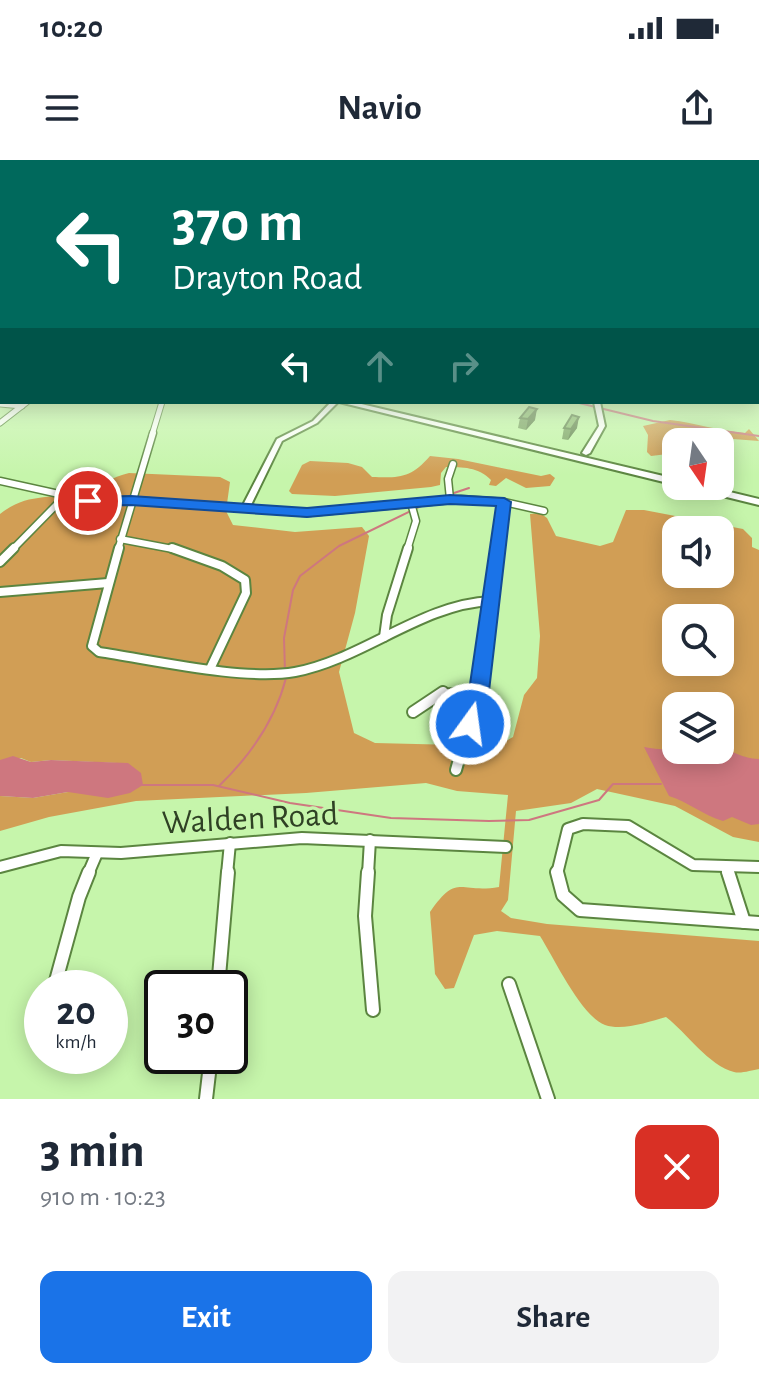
<!DOCTYPE html>
<meta charset="utf-8">
<style>
:root{--surface:#fff;--page:#f2f2f3;--text:#1f2937;--muted:#747a83;--accent:#1a73e8}
body{margin:0;font-family:"Alegreya Sans",sans-serif;background:var(--page);color:var(--text);height:100vh;display:flex;flex-direction:column;font-size:30px;white-space:nowrap}
*{box-sizing:border-box;margin:0}
p{font-size:26px;color:var(--muted)}
.icon{flex:none;width:44px;height:44px;fill:none;stroke:currentColor;stroke-width:2;stroke-linecap:round;stroke-linejoin:round}
.map{position:relative;height:939px;overflow:hidden}
.drawer{display:flex;flex-direction:column;background:var(--surface);flex:1}
.drawer>*{flex:none}
.hud{position:absolute;left:0px;top:0px;width:760px;height:244px;box-shadow:0 4px 20px #0003;background:#00695c;color:#fff;overflow:hidden}
.needle{width:52px;rotate:167deg}
.buttons{position:absolute;left:662px;top:268px;display:grid;gap:16px}
.buttons a{display:grid;place-items:center;width:72px;height:72px;border-radius:16px;background:var(--surface);box-shadow:0 4px 20px #0003;font-size:40px}
.speed{position:absolute;left:24px;top:810px;display:flex;gap:16px;font-size:40px;font-weight:700;text-align:center}
.speed>*{display:grid;place-content:center;width:104px;height:104px;border-radius:50%;background:var(--surface);box-shadow:0 4px 20px #0003;line-height:1}
.speed small{font-size:20px;font-weight:400}
.speed .limit{border:4px solid #111;border-radius:12px;background:#fff;color:#111}
.pin{position:absolute;display:grid;place-items:center;width:68px;height:68px;color:#fff;margin:-34px;border:4px solid #fff;border-radius:50%;box-shadow:0 2px 8px #0007}
.me{position:absolute;width:88px;margin:-44px;rotate:14deg;stroke-linejoin:round;filter:drop-shadow(0 0 6px #0008)}
.turn{display:flex;align-items:center;gap:28px;height:168px;padding:0 40px;font-size:36px}
.turn .icon{width:104px;height:104px;stroke-width:2.5}
.turn b{display:block;font-size:56px;line-height:68px}
.lanes{display:flex;align-items:center;height:76px;padding:0 40px;background:#0003;justify-content:center;gap:40px;direction:ltr}
.lanes .off{opacity:.35}
.round{display:grid;place-items:center;flex:none;width:84px;height:84px;border-radius:16px;background:var(--page)}
.headline{display:flex;align-items:center;justify-content:space-between;height:136px;padding:0 40px}
h1{font-size:48px;font-weight:700;line-height:60px}
.action{display:flex;gap:16px;margin-top:auto;padding:16px 40px}
.action a{flex:1;height:92px;border-radius:16px;background:var(--accent);color:#fff;font-size:32px;font-weight:700;line-height:92px;text-align:center}
.action a+a{background:var(--page);color:var(--text)}
.status{display:flex;justify-content:space-between;align-items:center;height:56px;padding:0 40px;background:var(--surface);direction:ltr}
.status svg{height:22px;fill:currentColor}
header{display:flex;justify-content:space-between;align-items:center;height:104px;padding:0 40px;background:var(--surface);font-size:36px;font-weight:700}
.map>svg:first-child{display:block}
.forest{fill:#d19e55;fill-rule:evenodd}
.water{fill:#ce777f}
.lines{fill:none;stroke-linecap:round;stroke-linejoin:round}
.stream{stroke:#ce777f;stroke-width:2}
.minor-far4-casing{stroke:#5b8540;stroke-width:7}
.minor-far3-casing{stroke:#5b8540;stroke-width:9}
.minor-far2-casing{stroke:#5b8540;stroke-width:12}
.minor-far1-casing{stroke:#5b8540;stroke-width:14}
.minor-casing{stroke:#5b8540;stroke-width:16}
.tertiary-casing{stroke:#5b8540;stroke-width:4}
.secondary-casing{stroke:#5b8540;stroke-width:4}
.primary-casing{stroke:#5b8540;stroke-width:4}
.minor-far4{stroke:#fff;stroke-width:5}
.minor-far3{stroke:#fff;stroke-width:6}
.minor-far2{stroke:#fff;stroke-width:8}
.minor-far1{stroke:#fff;stroke-width:10}
.minor{stroke:#fff;stroke-width:12}
.tertiary{fill:#fff;fill-rule:evenodd}
.secondary{fill:#fff;fill-rule:evenodd}
.primary{fill:#fff;fill-rule:evenodd}
.wall{fill:#7ca265}
.shaded-wall{fill:#658452}
.building{fill:#90bc75;stroke:#658452;stroke-width:2}
.route{fill:#1a73e8;stroke:#114b97;stroke-width:2}
.labels{text-anchor:middle;stroke-width:7;stroke-linejoin:round;paint-order:stroke}
.near-street-label{font-size:34px;fill:#2f4124;stroke:#c6f5ab}
</style>
<div class="status"><b>10:20</b><svg viewBox="0 0 49 12"><path d="M0 12V9h3v3zM5 12V6h3v6zM10 12V3h3v9zM15 12V0h3v12zM26 1h20v11H26zM47 4h2v5h-2z"/></svg></div>
<header><svg class="icon" aria-label="menu" viewBox="0 0 24 24"><path d="M4 6h16M4 12h16M4 18h16"/></svg>Navio<svg class="icon" aria-label="share" viewBox="0 0 24 24"><path d="M12 15V3M7 8l5-5 5 5M5 13v7h14v-7"/></svg></header>
<div class="map">
<svg width="759" height="939" viewBox="0 0 759 939">
<rect width="100%" height="100%" fill="#c6f5ab"/>
<g class="forest">
<path d="M670 260C696 263 720 271 745 273L749 269 759 281 733 279 727 292H720V282H676V293L651 296 647 292 648 275 643 266Z"/>
<path d="M430 296 458 299 541 316 550 314 555 318 550 326 526 328 506 318 496 326 489 325 491 320C479 307 462 307 446 307L441 313 440 325 431 327 335 336 292 334 289 331 302 305 310 301 348 303 362 307 372 317C400 318 411 318 430 296Z"/>
<path d="M129 313 220 317 230 322 226 351 233 365 295 372 362 367 369 376 355 453 339 512 354 573 375 583 497 586 513 577 524 535 537 518 540 476 530 354 540 353 547 358 556 376 600 386 613 382 626 350H644L743 369 752 378V387L759 390V682L733 677 675 646 597 629 571 643 516 651 508 740 501 751 511 758 547 764 759 781V909C752 910 741 914 734 912 709 906 686 872 666 857 648 862 623 871 605 865 581 856 554 798 540 776L497 771 474 775 454 828 445 829 435 814 430 752C458 712 459 734 499 727L508 635 457 631 426 623 306 633 136 641 49 657 0 671V636L33 638 68 632 117 603 51 600 31 602 21 598 0 602V354C29 331 51 341 83 331 99 326 112 317 129 313ZM676 370H720V414H676ZM676 458H720V502H676ZM676 546H720V590H676Z"/>
</g>
<g class="water">
<path d="M644 587C670 593 698 585 723 589 736 592 741 598 759 599V664L751 665 732 657 723 661C703 655 688 642 669 636Z"/>
<polygon points="13,596 31,602 51,600 128,603 141,613 143,625 130,633 108,638 68,632 33,638 0,636 0,600"/>
</g>
<g class="lines">
<g class="stream">
<polyline points="575,242 653,261 759,276"/>
<polyline points="439,338 469,328"/>
<polyline points="285,512 284,478 293,430 300,416 339,386 423,345"/>
<polyline points="141,625 213,625 290,643 391,658 489,661 529,660 599,640 613,624 661,624"/>
<path d="M219 626C251 595 275 561 286 518"/>
</g>
<g class="minor-far4-casing">
<g id="minor-far4">
<polyline points="0,244 22,246"/>
<polyline points="0,263 27,242"/>
<polyline points="152,275 162,242"/>
</g>
</g>
<g class="minor-far3-casing">
<g id="minor-far3">
<polyline points="0,321 95,342 131,340 307,353 461,339 504,342 544,351"/>
<polyline points="450,339 448,319 453,304"/>
<polyline points="120,379 178,390"/>
<polyline points="12,390 65,336"/>
<polyline points="118,390 153,273"/>
<polyline points="407,390 416,361 411,343"/>
<polyline points="498,390 504,342"/>
</g>
</g>
<g class="minor-far2-casing">
<g id="minor-far2">
<path d="M119 388 92 486 99 492C153 500 244 521 295 512 363 499 422 444 491 441"/>
<polyline points="172,388 222,406 245,420 246,433 210,509"/>
<polyline points="0,402 14,388"/>
<polyline points="0,432 108,423"/>
<polyline points="384,477 387,455 408,388"/>
<polyline points="440,534 479,531"/>
<polyline points="478,534 498,388"/>
</g>
</g>
<g class="minor-far1-casing">
<g id="minor-far1">
<polyline points="413,552 443,532"/>
<polyline points="456,610 478,532"/>
<polyline points="0,707 61,691 121,693 302,678 506,687"/>
<polyline points="726,707 728,714"/>
<polyline points="88,714 97,693"/>
<polyline points="227,714 230,683"/>
<polyline points="368,714 370,680"/>
<polyline points="557,714 568,669 583,664 628,666 693,705 759,707"/>
</g>
</g>
<g class="minor-casing">
<g id="minor">
<polyline points="368,712 365,756 373,850"/>
<polyline points="557,712 563,735 580,750 759,763"/>
<polyline points="728,712 744,762"/>
<polyline points="509,824 548,939"/>
<polyline points="54,828 79,737 89,712"/>
<polyline points="218,828 228,712"/>
<polyline points="206,939 211,896"/>
</g>
</g>
<g class="tertiary-casing">
<g id="tertiary">
<polygon points="331,242 338,242 317,263 282,281 249,349 245,351 242,351 241,349 277,279 313,261"/>
<polygon points="594,242 600,242 605,266 590,293 586,295 582,293 599,266"/>
</g>
</g>
<g class="secondary-casing">
<rect id="secondary" x="758" y="235" width="1" height="4"/>
</g>
<g class="primary-casing">
<g id="primary">
<rect x="0" y="210" width="2" height="4"/>
<polygon points="339,242 353,242 676,319 676,325"/>
<polygon points="688,326 705,326 759,339 759,345 690,328"/>
</g>
</g>
<use href="#minor-far4" class="minor-far4"/>
<use href="#minor-far3" class="minor-far3"/>
<use href="#minor-far2" class="minor-far2"/>
<use href="#minor-far1" class="minor-far1"/>
<use href="#minor" class="minor"/>
<use href="#tertiary" class="tertiary"/>
<use href="#secondary" class="secondary"/>
<use href="#primary" class="primary"/>
</g>
<g class="wall">
<polygon points="520,258 535,260 526,270 518,268"/>
<polygon points="564,268 577,268 568,280 562,279"/>
</g>
<g class="shaded-wall">
<polygon points="537,249 535,260 526,270 528,259"/>
<polygon points="579,257 577,268 568,280 571,269"/>
</g>
<g class="building">
<polygon points="529,247 537,249 528,259 520,258"/>
<polygon points="572,255 579,257 571,269 564,268"/>
</g>
<linearGradient id="sky" x2="0" y2="1"><stop stop-color="#9d9cbe"/><stop offset="0.58" stop-color="#e5fad9"/><stop offset="1" stop-color="#e5fad9" stop-opacity="0"/></linearGradient>
<rect width="759" height="315" fill="url(#sky)"/>
<polygon class="route" points="450,335 504,338 511,342 489,531 477,570 463,570 460,564 469,531 496,346 450,344 307,357 131,345 88,346 81,341 88,337 131,336 307,348"/>
<g class="labels">
<g class="near-street-label">
<text transform="translate(250 657) rotate(-3)" y="12">Walden Road</text>
</g>
</g>
</svg>
<div class="buttons">
<a><svg class="needle" viewBox="-14 -14 28 28"><path d="M0-13l5 13h-10z" fill="#e53935"/><path d="M0 13l5-13h-10z" fill="#747a83"/></svg></a>
<a><svg class="icon" aria-label="sound" viewBox="0 0 24 24"><path d="M4 9h4l5-4v14l-5-4H4zM17 9q2 3 0 6"/></svg></a>
<a><svg class="icon" aria-label="search" viewBox="0 0 24 24"><circle cx="10" cy="10" r="6"/><path d="M15 15l6 6"/></svg></a>
<a><svg class="icon" aria-label="layers" viewBox="0 0 24 24"><path d="M12 4l9 5-9 5-9-5zM3 14l9 5 9-5"/></svg></a>
</div>
<div class="speed"><div>20<small>km/h</small></div><div class="limit">30</div></div>
<div class="pin" style="left:88px;top:341px;background:#d93025"><svg class="icon" aria-label="arrive" viewBox="0 0 24 24"><path d="M6 21V4h12l-3 4 3 4H6"/></svg></div>
<svg class="me" style="left:470px;top:564px" viewBox="-20 -20 40 40"><circle r="17" fill="#1a73e8" stroke="#fff" stroke-width="3"/><path d="M0-11L8 9 0 5-8 9z" fill="#fff"/></svg>
<div class="hud">
<div class="turn"><svg class="icon" aria-label="left" viewBox="0 0 24 24"><path d="M17 20v-9H6M10 6l-5 5 5 5"/></svg><div><b>370 m</b>Drayton Road</div></div>
<div class="lanes"><svg class="icon" aria-label="left" viewBox="0 0 24 24"><path d="M17 20v-9H6M10 6l-5 5 5 5"/></svg><svg class="icon off" aria-label="ahead" viewBox="0 0 24 24"><path d="M12 20V5M6 11l6-6 6 6"/></svg><svg class="icon off" aria-label="right" viewBox="0 0 24 24"><path d="M7 20v-9h11M14 6l5 5-5 5"/></svg></div>
</div>
</div>
<section class="drawer">
<div class="headline"><div><h1>3 min</h1><p>910 m · 10:23</p></div><a class="round" style="background:#d93025;color:#fff"><svg class="icon" aria-label="close" viewBox="0 0 24 24"><path d="M6 6l12 12M18 6L6 18"/></svg></a></div>
<div class="action"><a>Exit</a><a>Share</a></div>
</section>
